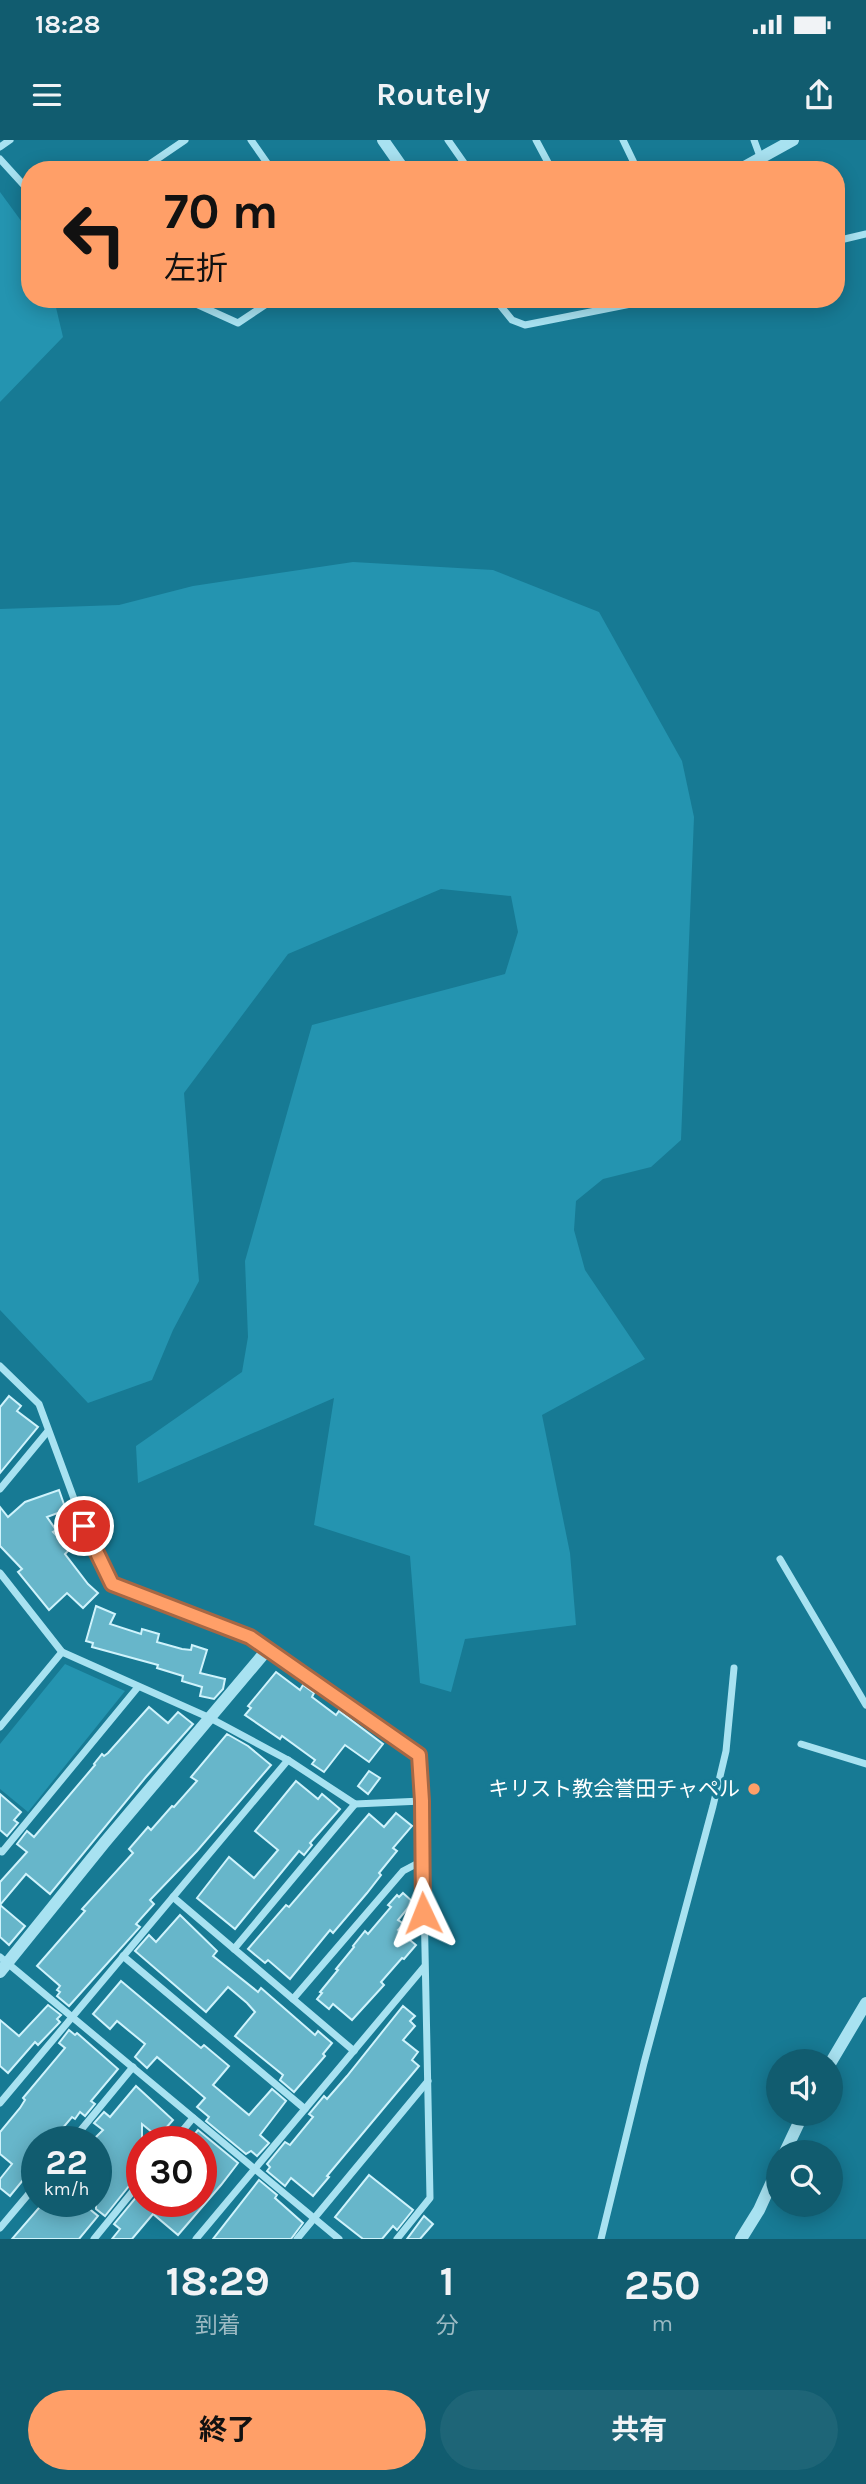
<!DOCTYPE html>
<html lang="ja">
<meta charset="utf-8">
<style>
:root{--surface:#115c6f;--page:#1e6577;--text:#f1f3f6;--muted:#9cbac3;--accent:#ff9f68}
body{margin:0;font-family:Karla,"Noto Sans JP",sans-serif;background:var(--page);color:var(--text);height:100vh;display:flex;flex-direction:column;font-size:26px;white-space:nowrap}
*{box-sizing:border-box;margin:0}
p{font-size:23px;color:var(--muted)}
.icon{flex:none;width:38px;height:38px;fill:none;stroke:currentColor;stroke-width:2;stroke-linecap:round;stroke-linejoin:round}
.map{position:relative;height:2099px;overflow:hidden}
.details{display:flex;flex-direction:column;background:var(--surface);flex:1}
.details>*{flex:none}
.top-card{position:absolute;left:21px;top:21px;width:824px;height:147px;border-radius:28px;box-shadow:0 4px 18px #0003;background:#ff9f68;color:#111;overflow:hidden}
.fabs{position:absolute;left:766px;top:1909px;display:grid;gap:14px}
.fabs a{display:grid;place-items:center;width:77px;height:77px;border-radius:50%;background:var(--surface);box-shadow:0 4px 18px #0003;font-size:35px}
.speed{position:absolute;left:21px;top:1986px;display:flex;gap:14px;font-size:35px;font-weight:700;text-align:center}
.speed>*{display:grid;place-content:center;width:91px;height:91px;border-radius:50%;background:var(--surface);box-shadow:0 4px 18px #0003;line-height:1}
.speed small{font-size:18px;font-weight:400}
.speed .limit{border:10px solid #d22;background:#fff;color:#111}
.pin{position:absolute;display:grid;place-items:center;width:60px;height:60px;color:#fff;margin:-30px;border:4px solid #fff;border-radius:50%;box-shadow:0 2px 7px #0007}
.me{position:absolute;width:77px;margin:-38px;rotate:358deg;stroke-linejoin:round;filter:drop-shadow(0 0 5px #0008)}
.turn{display:flex;align-items:center;gap:24px;height:147px;padding:0 28px;font-size:32px}
.turn .icon{width:91px;height:91px;stroke-width:2.5}
.turn b{display:block;font-size:49px;line-height:60px}
.eta{display:flex;justify-content:space-evenly;align-items:center;height:119px;text-align:center}
.eta b{font-size:42px;font-weight:700;line-height:49px}
.primary-button{display:flex;gap:14px;margin-top:auto;padding:14px 28px}
.primary-button a{flex:1;height:80px;border-radius:42px;background:var(--accent);color:#111;font-size:28px;font-weight:700;line-height:80px;text-align:center}
.primary-button a+a{background:var(--page);color:var(--text)}
.status{display:flex;justify-content:space-between;align-items:center;height:49px;padding:0 35px;background:var(--surface);direction:ltr}
.status svg{height:19px;fill:currentColor}
header{display:flex;justify-content:space-between;align-items:center;height:91px;padding:0 28px;background:var(--surface);font-size:32px;font-weight:700}
.map>svg:first-child{display:block}
.green{fill:#2494b0}
.building{fill:#67b6ca;stroke:#cff3fc;stroke-width:2}
.lines{fill:none;stroke-linecap:round;stroke-linejoin:round}
.minor{stroke:#a8e2f1;stroke-width:7}
.tertiary{stroke:#a8e2f1;stroke-width:12}
.route-casing{stroke:#a66744;stroke-width:18}
.route{stroke:#ff9f68;stroke-width:12}
.poi-dot{fill:#ff9f68;stroke:#177a94;stroke-width:2.5}
.labels{text-anchor:middle;stroke-width:7;stroke-linejoin:round;paint-order:stroke}
.poi-label{font-size:21px;fill:#fff;stroke:#177a94;text-anchor:end}
</style>
<div class="status"><b>18:28</b><svg viewBox="0 0 49 12"><path d="M0 12V9h3v3zM5 12V6h3v6zM10 12V3h3v9zM15 12V0h3v12zM26 1h20v11H26zM47 4h2v5h-2z"/></svg></div>
<header><svg class="icon" aria-label="menu" viewBox="0 0 24 24"><path d="M4 6h16M4 12h16M4 18h16"/></svg>Routely<svg class="icon" aria-label="share" viewBox="0 0 24 24"><path d="M12 15V3M7 8l5-5 5 5M5 13v7h14v-7"/></svg></header>
<div class="map">
<svg width="866" height="2099" viewBox="0 0 866 2099">
<rect width="100%" height="100%" fill="#177a94"/>
<g class="green">
<polygon points="0,52 30,93 30,159 54,159 63,197 0,262"/>
<polygon points="353,422 493,430 599,472 682,621 694,677 681,1000 651,1027 603,1039 576,1061 574,1090 585,1130 645,1219 542,1275 570,1413 576,1485 465,1499 451,1552 420,1543 410,1416 314,1385 334,1258 138,1343 136,1306 242,1232 248,1197 245,1121 312,885 505,834 518,792 511,756 441,749 288,814 184,953 199,1141 173,1190 152,1240 88,1263 0,1170 0,469 119,465 193,446"/>
<polygon points="65,1524 125,1551 28,1672 0,1649 0,1604"/>
</g>
<g class="building">
<polygon points="9,1256 21,1266 17,1271 38,1287 0,1333 0,1267"/>
<polygon points="59,1350 66,1370 47,1377 56,1390 53,1392 70,1409 65,1414 88,1444 98,1453 83,1468 67,1453 49,1470 18,1432 22,1429 0,1406 0,1367 8,1377 25,1362"/>
<polygon points="96,1466 115,1474 110,1484 141,1494 142,1489 159,1494 157,1502 182,1509 191,1510 192,1505 207,1510 200,1533 225,1539 223,1549 214,1559 200,1556 202,1547 182,1541 183,1536 157,1528 158,1525 92,1507 93,1503 86,1501"/>
<polygon points="276,1532 300,1550 303,1545 314,1553 312,1557 336,1575 339,1571 383,1604 369,1622 345,1605 324,1632 312,1624 315,1620 282,1596 280,1599 245,1575 251,1568 248,1566"/>
<polygon points="149,1567 168,1583 178,1572 193,1584 146,1637 50,1754 26,1734 0,1765 0,1742 27,1712 17,1704 27,1691 34,1697 95,1625 94,1624 102,1614 104,1616 108,1613"/>
<polygon points="227,1594 248,1606 271,1625 197,1711 150,1760 154,1764 136,1784 140,1787 69,1866 57,1856 60,1852 57,1850 60,1846 37,1826 85,1771 82,1769 133,1713 129,1709 148,1687 151,1690 172,1666 174,1667 197,1641 191,1637"/>
<polygon points="369,1631 380,1638 368,1654 358,1646"/>
<polygon points="296,1641 318,1659 322,1654 340,1669 310,1703 312,1705 304,1715 299,1711 235,1789 197,1758 229,1717 254,1738 278,1710 255,1691"/>
<polygon points="0,1654 21,1672 14,1680 18,1683 7,1696 0,1690"/>
<polygon points="396,1673 412,1686 393,1708 397,1711 379,1733 381,1735 367,1753 333,1793 330,1790 290,1839 268,1820 265,1823 248,1809 286,1765 289,1767 369,1674 384,1687"/>
<polygon points="403,1753 413,1762 398,1780 404,1784 398,1790 416,1805 404,1819 402,1818 381,1842 384,1845 352,1880 333,1864 329,1869 317,1859 322,1853 320,1852 338,1830 336,1829 354,1807 353,1806 365,1791 368,1794 391,1767 388,1765 397,1755 399,1757"/>
<polygon points="0,1765 25,1786 9,1805 0,1797"/>
<polygon points="180,1775 217,1811 213,1816 258,1852 261,1848 315,1895 318,1891 332,1903 323,1914 325,1916 294,1952 280,1940 283,1935 235,1896 255,1872 247,1863 228,1847 206,1872 135,1811 149,1795 156,1802"/>
<polygon points="121,1841 201,1908 204,1905 229,1926 213,1945 249,1975 272,1949 286,1961 260,1995 269,2003 257,2016 251,2011 246,2014 206,1981 209,1977 197,1967 205,1958 157,1917 147,1928 135,1917 145,1904 117,1881 110,1889 93,1874"/>
<polygon points="48,1865 61,1875 57,1879 60,1882 38,1905 35,1902 8,1933 0,1926 0,1880 19,1896"/>
<polygon points="403,1866 415,1876 410,1881 415,1886 403,1900 418,1912 412,1920 419,1926 327,2036 329,2037 313,2056 291,2038 285,2046 267,2031 270,2027 267,2024 285,2002 290,2005 313,1977 309,1974 324,1956 327,1959 347,1936"/>
<polygon points="69,1890 75,1895 77,1893 118,1929 91,1961 95,1964 85,1976 80,1972 75,1979 72,1977 51,2002 37,2002 37,2023 10,2056 0,2048 0,2039 12,2024 0,2014 0,1992 20,1968 25,1960 23,1958 65,1908 59,1903"/>
<polygon points="136,1946 173,1980 158,1997 142,1984 142,2034 137,2036 105,2076 96,2069 96,2050 107,2036 96,2024 96,1997 103,1990 94,1983 104,1972 110,1977"/>
<polygon points="198,1990 238,2023 221,2045 178,2095 153,2074 132,2099 112,2099 120,2089 114,2084 142,2050 142,2062 201,2062 201,2002 188,2002"/>
<polygon points="369,2035 413,2070 397,2090 393,2086 382,2099 363,2099 335,2077"/>
<polygon points="259,2040 277,2055 275,2058 303,2083 291,2099 213,2099"/>
<polygon points="44,2062 81,2062 98,2076 79,2099 12,2099"/>
<polygon points="424,2076 433,2084 420,2099 407,2099"/>
</g>
<g class="lines">
<g class="minor">
<polyline points="251,0 272,30"/>
<polyline points="448,0 469,30"/>
<polyline points="536,0 552,30"/>
<polyline points="623,0 636,27"/>
<polyline points="754,0 761,19"/>
<polyline points="0,7 10,0"/>
<polyline points="0,19 30,52"/>
<polyline points="141,30 185,0"/>
<polyline points="836,101 866,94"/>
<polyline points="185,159 238,183 274,159"/>
<polyline points="495,159 512,180 525,185 656,159"/>
<polyline points="0,1226 39,1264 84,1386 112,1444 250,1497 419,1615 422,1661 430,2058 397,2099"/>
<polyline points="0,1349 48,1291"/>
<polyline points="780,1419 866,1565"/>
<polyline points="0,1433 62,1512 210,1578 288,1620 355,1664 422,1661"/>
<polyline points="0,1587 62,1512"/>
<polyline points="801,1604 866,1624"/>
<polyline points="0,1711 2,1712 138,1547"/>
<polyline points="173,1757 354,1911"/>
<polyline points="234,1809 355,1664"/>
<polyline points="123,1816 305,1969"/>
<polyline points="0,1817 339,2099"/>
<polyline points="293,1859 403,1731 422,1721"/>
<polyline points="0,1963 288,1620"/>
<polyline points="71,2002 133,1927"/>
<polyline points="173,2002 193,1978"/>
<polyline points="0,2088 37,2044"/>
<polyline points="94,2099 142,2040"/>
<polyline points="196,2099 424,1827"/>
<polyline points="297,2099 428,1941"/>
<polyline points="601,2099 644,1923 713,1666 726,1611 734,1528"/>
</g>
<g class="tertiary">
<polyline points="383,0 404,30"/>
<polyline points="739,30 793,0"/>
<polyline points="0,1832 105,1702 267,1510"/>
<polyline points="831,1922 866,1863"/>
<polyline points="785,2012 803,1974"/>
<polyline points="741,2099 759,2070 779,2026"/>
</g>
</g>
<g class="lines">
<g class="route-casing">
<polyline id="route" points="84,1386 112,1444 250,1497 419,1615 422,1661 423,1773"/>
</g>
<use href="#route" class="route"/>
</g>
<circle class="poi-dot" cx="754" cy="1649" r="7"/>
<g class="labels">
<g class="poi-label">
<text x="740" y="1656">キリスト教会誉田チャペル</text>
</g>
</g>
</svg>
<div class="fabs">
<a><svg class="icon" aria-label="sound" viewBox="0 0 24 24"><path d="M4 9h4l5-4v14l-5-4H4zM17 9q2 3 0 6"/></svg></a>
<a><svg class="icon" aria-label="search" viewBox="0 0 24 24"><circle cx="10" cy="10" r="6"/><path d="M15 15l6 6"/></svg></a>
</div>
<div class="speed"><div>22<small>km/h</small></div><div class="limit">30</div></div>
<div class="pin" style="left:84px;top:1386px;background:#d93025"><svg class="icon" aria-label="arrive" viewBox="0 0 24 24"><path d="M6 21V4h12l-3 4 3 4H6"/></svg></div>
<svg class="me" style="left:423px;top:1773px" viewBox="-20 -20 40 40"><path d="M0-17L14 15 0 8-14 15z" fill="#ff9f68" stroke="#fff" stroke-width="4"/></svg>
<div class="top-card">
<div class="turn"><svg class="icon" aria-label="left" viewBox="0 0 24 24"><path d="M17 20v-9H6M10 6l-5 5 5 5"/></svg><div><b>70 m</b>左折</div></div>
</div>
</div>
<section class="details">
<div class="eta">
<div><b>18:29</b><p>到着</p></div>
<div><b>1</b><p>分</p></div>
<div><b>250</b><p>m</p></div>
</div>
<div class="primary-button"><a>終了</a><a>共有</a></div>
</section>
